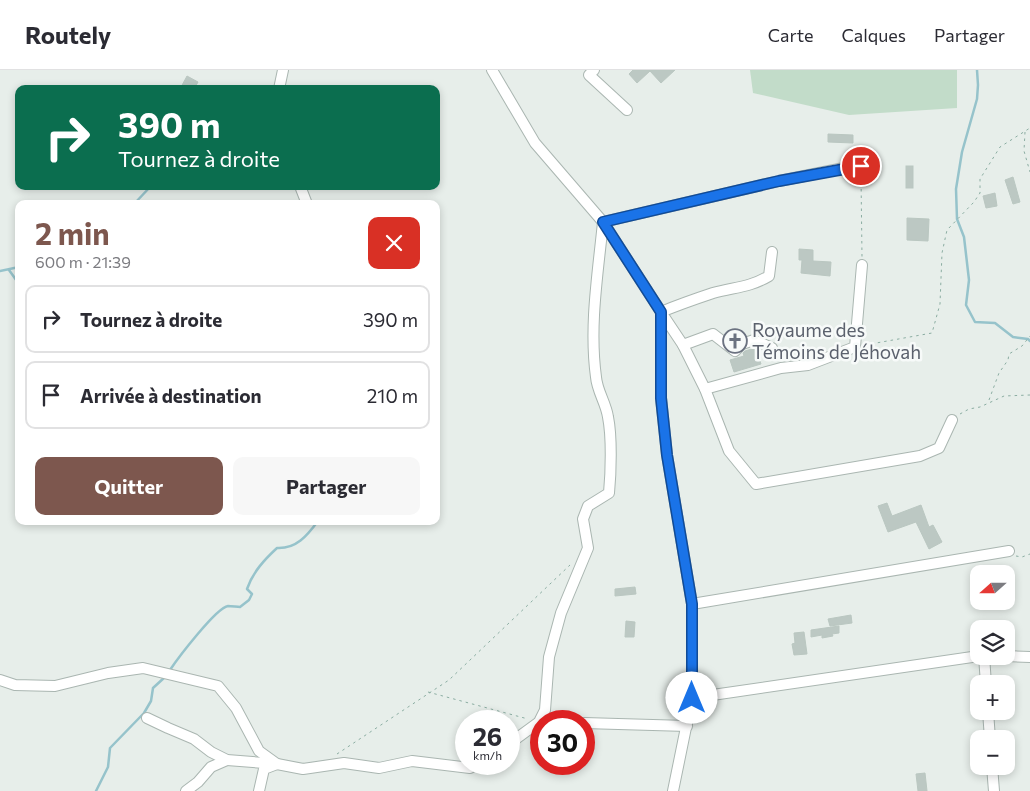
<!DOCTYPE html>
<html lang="fr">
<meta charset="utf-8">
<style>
:root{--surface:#fff;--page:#f7f7f7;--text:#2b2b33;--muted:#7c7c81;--line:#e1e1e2;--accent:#7d574e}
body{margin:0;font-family:Commissioner,sans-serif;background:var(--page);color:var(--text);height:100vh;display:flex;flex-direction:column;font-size:19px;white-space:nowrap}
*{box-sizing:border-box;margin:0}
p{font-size:16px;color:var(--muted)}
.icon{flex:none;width:28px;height:28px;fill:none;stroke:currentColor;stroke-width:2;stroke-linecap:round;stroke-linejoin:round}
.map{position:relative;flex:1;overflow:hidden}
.panel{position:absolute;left:15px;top:130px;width:425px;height:325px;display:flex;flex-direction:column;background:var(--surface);border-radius:10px;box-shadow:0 2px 8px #0003}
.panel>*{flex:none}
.guide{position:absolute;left:15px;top:15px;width:425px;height:105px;border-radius:10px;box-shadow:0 2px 8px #0003;background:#0b6e4f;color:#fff;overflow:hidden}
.needle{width:32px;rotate:249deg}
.fabs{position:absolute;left:970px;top:495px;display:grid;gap:10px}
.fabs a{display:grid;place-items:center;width:45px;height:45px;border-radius:10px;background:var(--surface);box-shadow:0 2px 8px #0003;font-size:25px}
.speed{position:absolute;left:455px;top:640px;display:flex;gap:10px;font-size:25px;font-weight:700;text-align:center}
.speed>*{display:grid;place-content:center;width:65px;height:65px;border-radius:50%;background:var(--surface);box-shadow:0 2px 8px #0003;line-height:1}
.speed small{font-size:12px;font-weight:400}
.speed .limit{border:8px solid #d22;background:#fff;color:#111}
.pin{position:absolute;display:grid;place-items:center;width:42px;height:42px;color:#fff;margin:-21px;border:2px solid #fff;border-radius:50%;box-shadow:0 1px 5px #0007}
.me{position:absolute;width:55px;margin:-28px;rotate:0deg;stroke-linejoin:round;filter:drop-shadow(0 0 4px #0008)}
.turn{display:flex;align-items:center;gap:18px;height:105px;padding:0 20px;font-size:22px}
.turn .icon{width:65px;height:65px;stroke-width:2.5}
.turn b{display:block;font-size:35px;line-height:42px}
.round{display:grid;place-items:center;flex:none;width:52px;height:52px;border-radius:10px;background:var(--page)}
.head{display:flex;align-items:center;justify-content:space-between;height:85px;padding:0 20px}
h1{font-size:30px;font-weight:700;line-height:38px;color:var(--accent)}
.primary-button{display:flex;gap:10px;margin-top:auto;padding:10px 20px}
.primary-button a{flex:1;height:58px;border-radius:10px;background:var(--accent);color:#fff;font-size:20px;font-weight:700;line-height:58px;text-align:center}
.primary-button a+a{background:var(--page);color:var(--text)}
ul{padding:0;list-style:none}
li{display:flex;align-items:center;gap:15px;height:68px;margin:0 10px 8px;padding:0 10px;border:2px solid var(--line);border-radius:10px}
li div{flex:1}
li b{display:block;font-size:19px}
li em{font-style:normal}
header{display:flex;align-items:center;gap:30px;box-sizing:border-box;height:70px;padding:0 25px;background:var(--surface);border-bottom:1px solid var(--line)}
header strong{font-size:24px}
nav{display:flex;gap:28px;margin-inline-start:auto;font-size:18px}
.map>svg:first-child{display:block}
.green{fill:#c2dcc9}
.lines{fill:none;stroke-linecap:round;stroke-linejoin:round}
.stream{stroke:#96c3cb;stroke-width:2.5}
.building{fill:#bcc8c3;stroke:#bac7c1}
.minor-casing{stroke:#aab6b1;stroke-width:12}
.path{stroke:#8bada2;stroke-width:1;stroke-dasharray:2.5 4;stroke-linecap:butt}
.minor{stroke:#fff;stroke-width:10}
.route-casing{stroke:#114b97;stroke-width:12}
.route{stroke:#1a73e8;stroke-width:9}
.labels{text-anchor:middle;stroke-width:5;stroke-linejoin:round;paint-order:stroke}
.worship-label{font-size:19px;fill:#5b616d;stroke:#f7faf9;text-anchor:start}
</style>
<header>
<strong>Routely</strong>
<nav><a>Carte</a><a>Calques</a><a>Partager</a></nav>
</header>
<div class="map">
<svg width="1030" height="721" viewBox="0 0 1030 721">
<rect width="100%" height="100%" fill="#e7eeea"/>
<polygon class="green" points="750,0 957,0 957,38 849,45 753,23"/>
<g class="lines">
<g class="stream">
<polyline points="977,0 978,15 977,29 962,82 956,119 957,149 964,167 969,210 966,235 975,252 995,253 1013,267 1028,269 1030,271"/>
<polyline points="134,134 151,116"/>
<polyline points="9,200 19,214"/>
<polyline points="0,201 19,197"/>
<path d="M170 600C178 588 216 538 228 536 232 536 237 537 240 537L249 530 252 524 247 519C253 502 264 490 277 478 296 479 307 466 318 451"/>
<polyline points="96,721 108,697 110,678 144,643 151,631 153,618 165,607"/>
</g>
</g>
<g class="building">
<polygon points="633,0 675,0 661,13 650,1 637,13 629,4"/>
<polygon points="187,6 198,12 194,19 180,19"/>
<polygon points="828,64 853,65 853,73 828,72"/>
<rect x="906" y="96" width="7" height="22"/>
<polygon points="1013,107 1020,132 1013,134 1005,110"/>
<polygon points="995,123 997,136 986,138 983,126"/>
<polygon points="907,148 929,149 928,171 907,170"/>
<polygon points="799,179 813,180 813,191 831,192 830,206 801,203 802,190 799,190"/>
<polygon points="755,278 756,279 761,294 734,302 730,290 744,286 743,283 745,281"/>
<polygon points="887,433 892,446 921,435 929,457 933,455 942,472 929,479 916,452 888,462 878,436"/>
<polygon points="635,517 636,524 615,526 615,519"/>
<polygon points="851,545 852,553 830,556 828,549"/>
<polygon points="626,551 635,552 634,567 625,567"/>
<polygon points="839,556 839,563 832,564 833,566 822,568 822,565 811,567 811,560"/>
<polygon points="804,562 807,584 794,585 792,574 795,573 794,563"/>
<polygon points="925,703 927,721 918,721 916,704"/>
</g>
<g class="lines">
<g class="minor-casing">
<g id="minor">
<polyline points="492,0 535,73 603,152 661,242 661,328 667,385 692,534 692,628 673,721"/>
<polyline points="594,0 589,5 627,40"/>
<polyline points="279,19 283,0"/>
<polyline points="300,116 307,134"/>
<path d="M772 182 769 206C749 218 733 217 713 223 695 229 678 235 661 242L683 275 705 319 729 381 756 414 920 386 939 378 952 350"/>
<polyline points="683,275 713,264 735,281 742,274 754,270 772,278"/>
<polyline points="705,319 781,298 808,295 855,277 862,195"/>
<polyline points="692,534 1009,481"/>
<polyline points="984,586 986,614"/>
<polyline points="1006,586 1030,587"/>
<polyline points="0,610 15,615 55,616 108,603 143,598 218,616 236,638 259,681 277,694 303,699 344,693 379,698 412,691 470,698 477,694"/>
<polyline points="692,628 979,586"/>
<polyline points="988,641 990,669"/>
<polyline points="147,648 168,658 194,669 211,682 227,690 277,694 264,699 259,721"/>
<polyline points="584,653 687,656"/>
<path d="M509 674 539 652 545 640 549 587 561 543 588 478 583 449 588 436 609 423C611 402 612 367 608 347 606 333 597 321 596 307 589 256 598 203 603 152L779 111 874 92"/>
<polyline points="992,696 994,721"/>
<polyline points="186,721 198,712 211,697 227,690"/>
</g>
</g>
<g class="path">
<polyline points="1025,62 1024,81 1030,102"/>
<polyline points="861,106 862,187"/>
<polyline points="865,275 932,263 940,234 942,183 947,160 974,132 980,123 980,109 1000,77 1030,58"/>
<polyline points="989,330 999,303 1008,290 1009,284 1022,276 1030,266"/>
<polyline points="960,344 969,339 980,337 1004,326 1030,325"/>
<polyline points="1016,486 1022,487 1030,484"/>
<polyline points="428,622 528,649"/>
<polyline points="337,684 449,610 570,495"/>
</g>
<use href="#minor" class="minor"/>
</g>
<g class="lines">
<g class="route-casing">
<polyline id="route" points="692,628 692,534 667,385 661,328 661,242 603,152 779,111 861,96"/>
</g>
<use href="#route" class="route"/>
</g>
<defs>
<g id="church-ring" transform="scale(1.25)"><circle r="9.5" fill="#f7faf9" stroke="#6b7280" stroke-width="1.5"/><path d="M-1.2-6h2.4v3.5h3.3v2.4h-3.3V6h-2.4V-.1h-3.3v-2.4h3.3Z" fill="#6b7280"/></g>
</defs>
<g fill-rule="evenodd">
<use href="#church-ring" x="735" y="271"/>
</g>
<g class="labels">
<g class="worship-label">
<text x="752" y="267">Royaume des<tspan x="752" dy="22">Témoins de Jéhovah</tspan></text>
</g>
</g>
</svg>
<div class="fabs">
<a><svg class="needle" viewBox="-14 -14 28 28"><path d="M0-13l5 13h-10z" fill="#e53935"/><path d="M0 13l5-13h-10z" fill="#7c7c81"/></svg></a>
<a><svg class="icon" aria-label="layers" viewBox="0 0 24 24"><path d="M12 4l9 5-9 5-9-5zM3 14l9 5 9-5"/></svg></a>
<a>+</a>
<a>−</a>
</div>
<div class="speed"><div>26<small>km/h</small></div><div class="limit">30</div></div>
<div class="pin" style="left:861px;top:96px;background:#d93025"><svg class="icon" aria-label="arrive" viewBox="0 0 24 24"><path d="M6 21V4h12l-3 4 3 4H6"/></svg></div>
<svg class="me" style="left:692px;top:628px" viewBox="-20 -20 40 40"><circle r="19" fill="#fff"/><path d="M0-13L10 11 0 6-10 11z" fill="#1a73e8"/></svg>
<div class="guide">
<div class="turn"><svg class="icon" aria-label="right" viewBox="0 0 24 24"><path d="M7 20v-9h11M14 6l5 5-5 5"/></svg><div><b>390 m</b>Tournez à droite</div></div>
</div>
<section class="panel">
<div class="head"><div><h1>2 min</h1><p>600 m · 21:39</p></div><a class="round" style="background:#d93025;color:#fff"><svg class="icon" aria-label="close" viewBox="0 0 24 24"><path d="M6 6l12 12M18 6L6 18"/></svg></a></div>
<ul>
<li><svg class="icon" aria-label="right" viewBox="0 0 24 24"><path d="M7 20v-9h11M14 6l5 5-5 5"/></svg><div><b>Tournez à droite</b></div><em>390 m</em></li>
<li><svg class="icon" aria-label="arrive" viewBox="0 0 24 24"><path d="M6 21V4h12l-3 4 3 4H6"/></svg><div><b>Arrivée à destination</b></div><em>210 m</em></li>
</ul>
<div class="primary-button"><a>Quitter</a><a>Partager</a></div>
</section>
</div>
